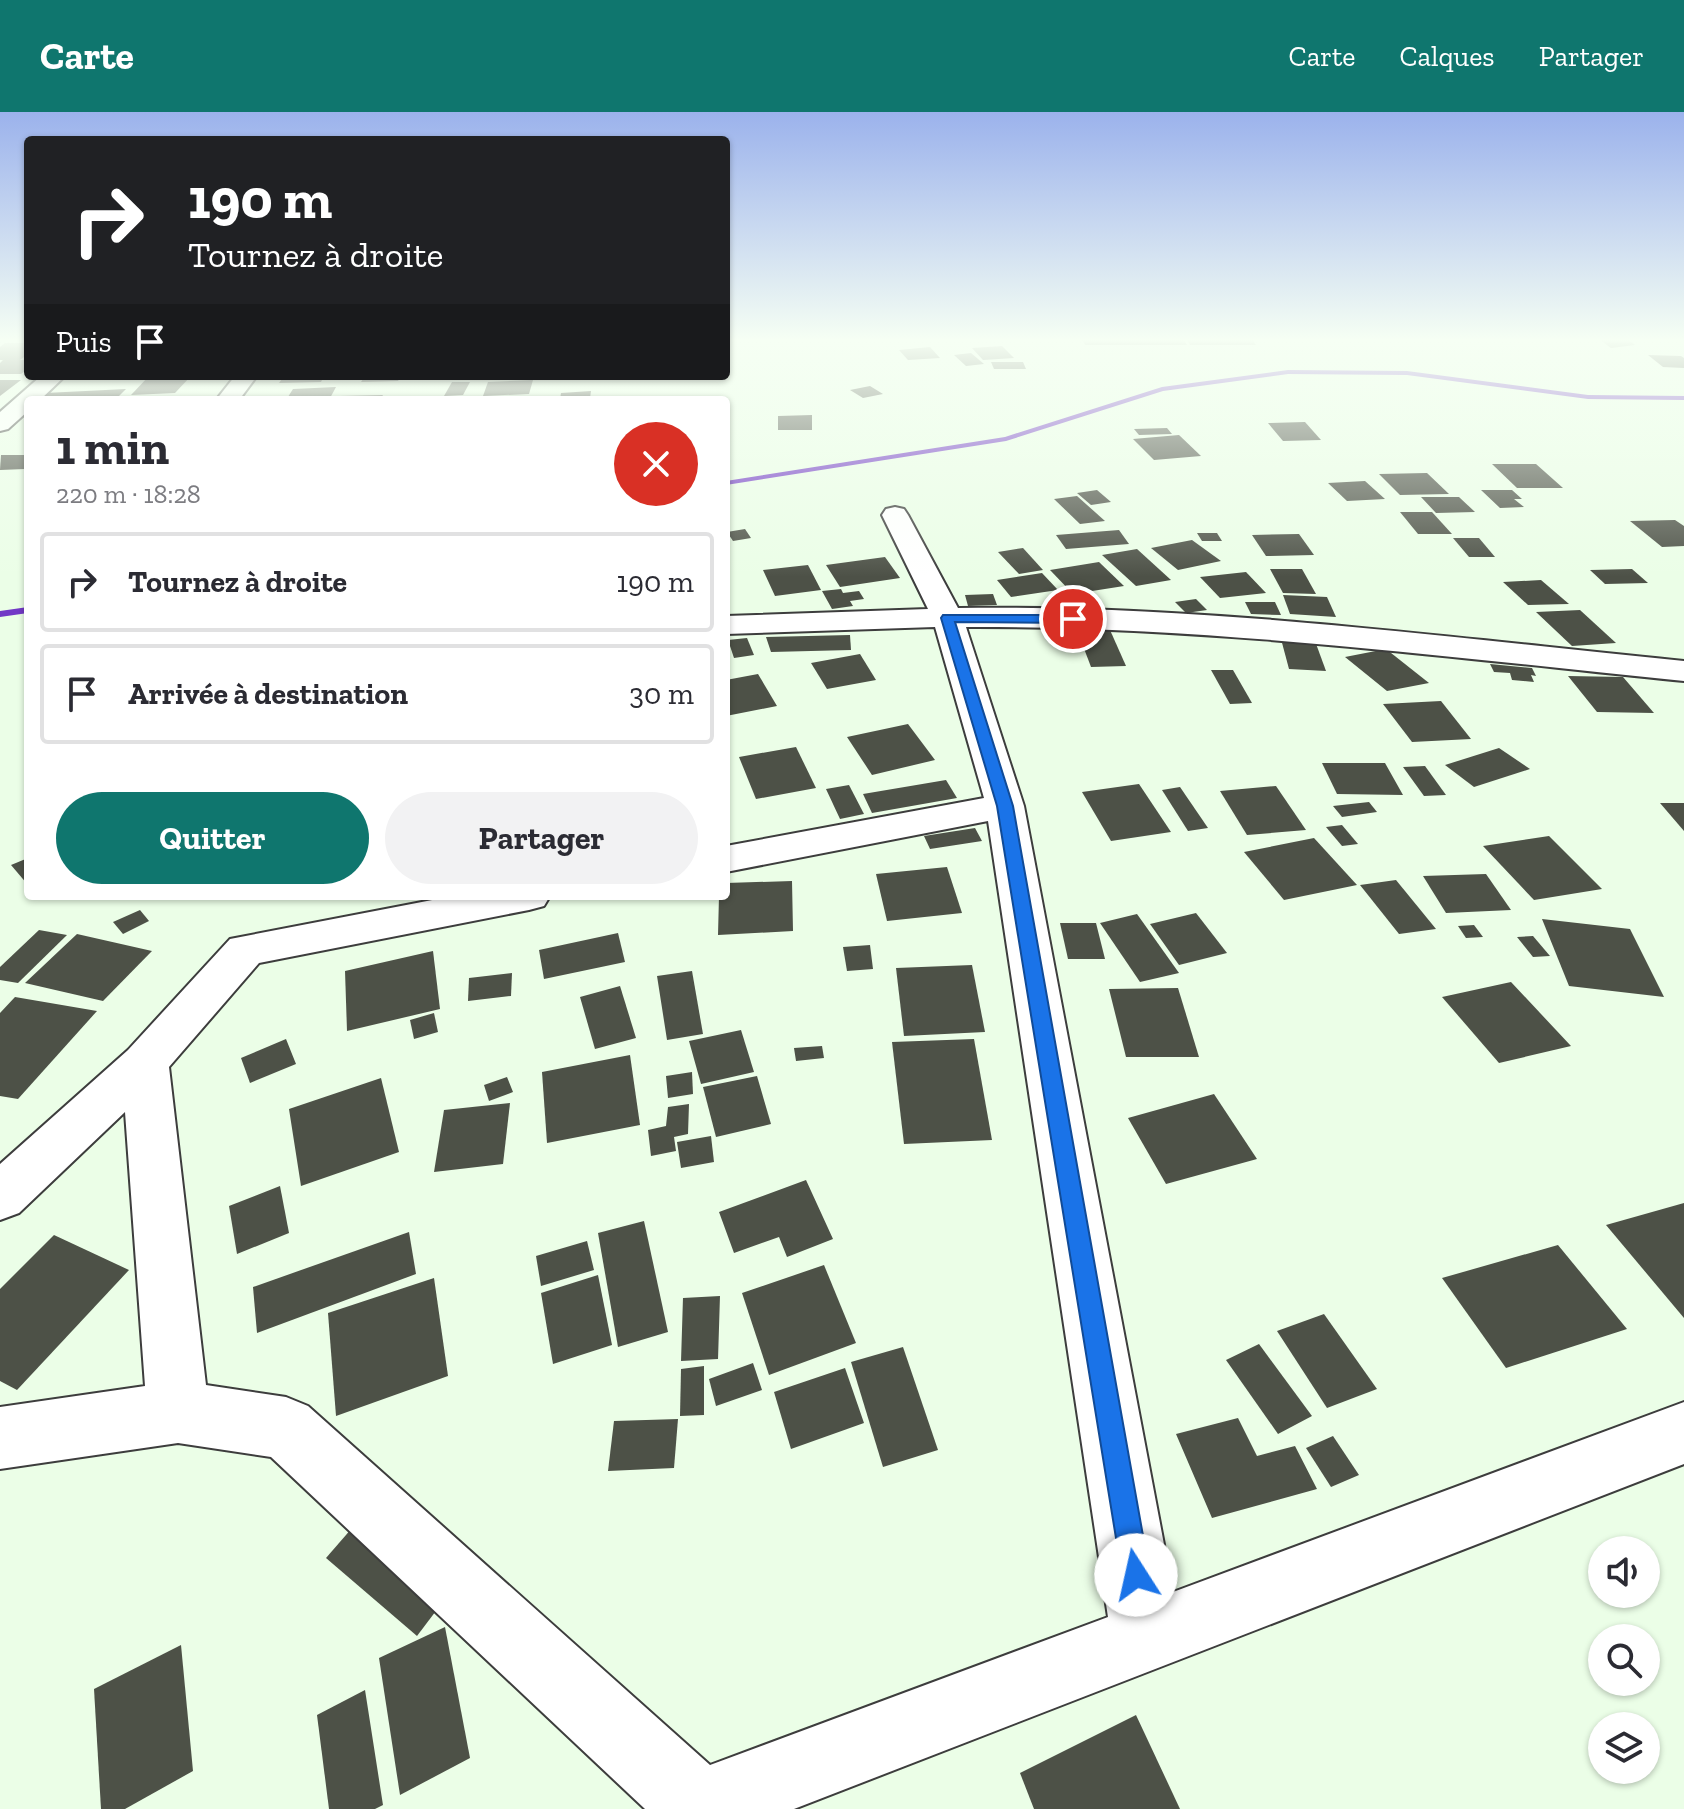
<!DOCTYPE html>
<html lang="fr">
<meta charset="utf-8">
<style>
:root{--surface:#fff;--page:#f2f2f3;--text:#2b2b33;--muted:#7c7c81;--line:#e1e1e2;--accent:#0f766e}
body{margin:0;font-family:"Zilla Slab",serif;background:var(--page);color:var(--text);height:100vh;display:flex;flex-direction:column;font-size:30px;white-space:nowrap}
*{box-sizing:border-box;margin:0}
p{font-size:26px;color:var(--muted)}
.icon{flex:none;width:44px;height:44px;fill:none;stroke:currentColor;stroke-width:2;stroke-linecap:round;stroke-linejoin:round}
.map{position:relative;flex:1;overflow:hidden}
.side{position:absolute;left:24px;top:284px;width:706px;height:504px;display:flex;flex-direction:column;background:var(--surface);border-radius:8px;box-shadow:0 2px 6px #0004}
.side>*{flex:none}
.guide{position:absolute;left:24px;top:24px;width:706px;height:244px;border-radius:8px;box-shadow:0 2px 6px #0004;background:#202124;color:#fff;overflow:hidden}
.tools{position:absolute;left:1588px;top:1424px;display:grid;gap:16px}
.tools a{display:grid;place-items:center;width:72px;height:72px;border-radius:50%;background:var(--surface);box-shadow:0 2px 6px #0004;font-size:40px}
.pin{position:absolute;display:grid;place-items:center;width:68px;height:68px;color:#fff;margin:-34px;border:4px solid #fff;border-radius:50%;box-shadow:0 2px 8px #0007}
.me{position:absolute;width:88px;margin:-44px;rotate:350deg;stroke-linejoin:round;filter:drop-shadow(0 0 6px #0008)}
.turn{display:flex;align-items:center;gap:28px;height:168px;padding:0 32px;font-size:36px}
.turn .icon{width:104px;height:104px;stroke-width:2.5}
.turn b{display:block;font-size:56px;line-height:68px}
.then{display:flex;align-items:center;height:76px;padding:0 32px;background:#0003;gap:16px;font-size:30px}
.round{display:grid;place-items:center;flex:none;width:84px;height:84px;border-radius:42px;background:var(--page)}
.overview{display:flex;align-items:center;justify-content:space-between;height:136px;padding:0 32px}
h1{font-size:48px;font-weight:800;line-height:60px}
.primary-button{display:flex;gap:16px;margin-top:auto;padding:16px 32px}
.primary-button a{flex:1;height:92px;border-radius:48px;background:var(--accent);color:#fff;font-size:32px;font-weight:800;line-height:92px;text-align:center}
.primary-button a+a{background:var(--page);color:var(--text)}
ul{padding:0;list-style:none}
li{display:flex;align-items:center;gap:24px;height:100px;margin:0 16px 12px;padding:0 16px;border:4px solid var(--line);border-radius:8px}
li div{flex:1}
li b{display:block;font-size:30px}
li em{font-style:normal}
header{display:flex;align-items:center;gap:48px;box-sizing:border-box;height:112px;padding:0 40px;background:var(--accent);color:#fff}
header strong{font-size:38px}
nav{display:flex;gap:44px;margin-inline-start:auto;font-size:28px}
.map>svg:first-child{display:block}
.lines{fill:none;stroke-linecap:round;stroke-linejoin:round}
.stream{fill:#7239c6;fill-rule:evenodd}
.building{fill:#4d5147}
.minor-casing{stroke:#3d3d3d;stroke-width:4}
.minor{fill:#fff;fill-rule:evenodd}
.route{fill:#1a73e8;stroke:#114b97;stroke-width:2}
</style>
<header>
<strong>Carte</strong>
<nav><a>Carte</a><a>Calques</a><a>Partager</a></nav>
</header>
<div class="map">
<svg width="1684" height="1697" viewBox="0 0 1684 1697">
<rect width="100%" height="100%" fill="#ebfee7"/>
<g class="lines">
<g class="stream">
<polygon points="1288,258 1407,259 1588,283 1684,284 1684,288 1588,287 1407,263 1288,262 1163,279 1006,329 726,373 726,369 1005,325 1162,275"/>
<polygon points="28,495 28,501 0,505 0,499"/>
</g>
</g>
<g class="building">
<polygon points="1082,227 1183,227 1187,233 1085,233"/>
<polygon points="1187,227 1252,227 1256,233 1190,233"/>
<polygon points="1599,227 1627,227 1635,233 1611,236"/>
<polygon points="5,231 28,231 28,242 20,248 28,248 28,256 21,262 0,262 0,251 3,248 0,248 0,235"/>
<polygon points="1002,234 1014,246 983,248 972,236"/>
<polygon points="930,235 940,246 908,248 899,238"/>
<polygon points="971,241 984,252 966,254 954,243"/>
<polygon points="1648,243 1681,244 1684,246 1684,256 1663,255"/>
<polygon points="991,250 1023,250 1026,257 994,257"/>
<polygon points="149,264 191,264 175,281 131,283"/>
<polygon points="284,264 324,264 321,270 279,271"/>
<polygon points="365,264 401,264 398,269 361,270"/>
<polygon points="0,268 21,268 0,284"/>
<polygon points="533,268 529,282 483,284 488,270"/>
<polygon points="452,270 470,270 463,283 444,284"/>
<polygon points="870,274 883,282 863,286 850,278"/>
<polygon points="336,275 329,288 286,288 293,277"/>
<polygon points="126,277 118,285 37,288 45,281"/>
<polygon points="591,279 590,286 560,287 561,281"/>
<polygon points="383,283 380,288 338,288 340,284"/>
<polygon points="812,303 812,318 778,318 778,304"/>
<polygon points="1305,310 1321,328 1283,329 1268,311"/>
<polygon points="1167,316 1172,322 1139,323 1134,317"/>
<polygon points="1179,323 1201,344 1154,348 1133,327"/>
<polygon points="28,343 25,357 0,358 1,343"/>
<polygon points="1492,352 1536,352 1563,376 1517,376"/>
<polygon points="1427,361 1449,382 1400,383 1379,362"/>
<polygon points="1365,369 1385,387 1347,389 1328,371"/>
<polygon points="1097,378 1111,390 1091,393 1077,381"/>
<polygon points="1481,378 1512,378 1522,387 1514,387 1524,395 1500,396"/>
<polygon points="1077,384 1105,409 1080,412 1054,387"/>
<polygon points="1421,385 1459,385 1475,400 1436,401"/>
<polygon points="1400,400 1432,400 1452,422 1418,422"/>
<polygon points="1675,408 1684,414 1684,434 1662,435 1630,409"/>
<polygon points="745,417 751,426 733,429 727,420"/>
<polygon points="1119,418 1129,432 1066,437 1056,423"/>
<polygon points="1197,421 1217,421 1222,429 1202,429"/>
<polygon points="1299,422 1314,443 1266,444 1252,423"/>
<polygon points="1453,426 1479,426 1495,445 1469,445"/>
<polygon points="1192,428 1221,449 1178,458 1151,436"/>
<polygon points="1023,436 1043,458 1019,462 998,440"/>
<polygon points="1137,437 1171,468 1136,474 1102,443"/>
<polygon points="885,445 900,466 840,475 826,453"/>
<polygon points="1099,450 1124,474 1073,482 1050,458"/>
<polygon points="808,453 821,478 775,484 763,458"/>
<polygon points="1270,457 1302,457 1316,482 1283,481"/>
<polygon points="1632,457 1648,471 1605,472 1590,458"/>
<polygon points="1246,460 1266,481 1220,486 1200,465"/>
<polygon points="1042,461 1058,478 1011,485 997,468"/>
<polygon points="1541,468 1569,492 1528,493 1503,470"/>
<polygon points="841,477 843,481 859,479 864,487 850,489 853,494 832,497 822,479"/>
<polygon points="993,482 997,493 968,494 965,483"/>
<polygon points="1283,483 1327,485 1336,505 1290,502"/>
<polygon points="1196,487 1207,498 1186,501 1175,490"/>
<polygon points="1245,490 1275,490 1281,503 1251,502"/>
<polygon points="1580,498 1616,531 1572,534 1536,500"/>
<polygon points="1077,518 1110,518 1126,554 1091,555"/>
<polygon points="850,523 851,538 771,540 766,525"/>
<polygon points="747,526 754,543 734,546 728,528"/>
<polygon points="1281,527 1315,529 1326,559 1289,557"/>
<polygon points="1386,537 1429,571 1387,579 1345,545"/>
<polygon points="860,542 876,568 827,577 811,551"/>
<polygon points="1490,552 1532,556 1536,564 1531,563 1534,570 1512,568 1510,561 1494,560"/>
<polygon points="1211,558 1233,558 1252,591 1230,592"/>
<polygon points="758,562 777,594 726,604 726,568"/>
<polygon points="1568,564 1623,565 1654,601 1597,600"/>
<polygon points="1441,589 1471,627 1412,630 1383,592"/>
<polygon points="908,612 935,648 872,663 847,625"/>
<polygon points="796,635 816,676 756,687 739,645"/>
<polygon points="1499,636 1530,657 1474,675 1445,653"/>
<polygon points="1322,651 1385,651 1403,683 1337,682"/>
<polygon points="1425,654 1446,683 1424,684 1403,655"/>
<polygon points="946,668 957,686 872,701 863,682"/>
<polygon points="1139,672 1171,720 1111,729 1082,680"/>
<polygon points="849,673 864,702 840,707 826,677"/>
<polygon points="1276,674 1306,718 1247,723 1220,679"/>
<polygon points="1180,675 1208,716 1188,719 1162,678"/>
<polygon points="1369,690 1377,700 1342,705 1333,694"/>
<polygon points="1660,691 1684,691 1684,719"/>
<polygon points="1342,713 1358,732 1342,734 1326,715"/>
<polygon points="975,716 982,729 930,737 924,724"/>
<polygon points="1549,724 1602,777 1534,788 1483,734"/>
<polygon points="1314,726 1357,773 1284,788 1244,740"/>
<polygon points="28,746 28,773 11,753"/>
<polygon points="947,755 962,801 887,809 876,762"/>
<polygon points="1486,762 1511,798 1446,801 1423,764"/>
<polygon points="1396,768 1436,817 1399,822 1360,773"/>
<polygon points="792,769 793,819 718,823 719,784 726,784 726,771"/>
<polygon points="140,798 149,809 123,822 113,810"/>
<polygon points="1196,801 1227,841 1179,853 1150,812"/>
<polygon points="1137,802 1179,861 1140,870 1100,811"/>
<polygon points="1542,807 1630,817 1664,885 1569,874"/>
<polygon points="1060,811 1096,811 1105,847 1068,847"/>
<polygon points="1474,813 1483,825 1466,826 1458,814"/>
<polygon points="39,818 67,823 18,871 0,868 0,855"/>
<polygon points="618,821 625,850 544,867 539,838"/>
<polygon points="77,822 152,839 103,889 25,871"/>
<polygon points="1533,824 1550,844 1533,845 1517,825"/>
<polygon points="870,833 873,857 847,859 843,835"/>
<polygon points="433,839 440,897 347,919 345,859"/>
<polygon points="972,853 985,920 904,924 896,856"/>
<polygon points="692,859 703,922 667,928 657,864"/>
<polygon points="512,861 511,884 468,889 469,866"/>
<polygon points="1511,870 1571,934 1499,951 1442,885"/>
<polygon points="620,874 636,926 595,937 580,885"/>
<polygon points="1178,876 1199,945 1126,945 1109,877"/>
<polygon points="15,885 97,899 18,987 0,984 0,901"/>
<polygon points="434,901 438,920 414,927 410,908"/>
<polygon points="741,918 754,960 701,972 689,929"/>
<polygon points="286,927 296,952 250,971 241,946"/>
<polygon points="974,927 992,1028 904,1032 892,930"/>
<polygon points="822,934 824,946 796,949 794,936"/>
<polygon points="630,943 640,1013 547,1031 542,960"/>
<polygon points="692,960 693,982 668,986 666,964"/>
<polygon points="757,964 771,1012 716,1025 703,975"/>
<polygon points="507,965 513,980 489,989 484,973"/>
<polygon points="381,966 399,1040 301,1074 289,997"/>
<polygon points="1214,982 1257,1047 1166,1072 1128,1006"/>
<polygon points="510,991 503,1052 434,1060 444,998"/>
<polygon points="689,992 688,1022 674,1025 676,1039 651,1044 648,1018 666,1014 668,995"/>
<polygon points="711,1024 714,1050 681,1056 677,1030"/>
<polygon points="806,1068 833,1127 787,1145 779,1125 734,1141 719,1100"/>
<polygon points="280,1074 289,1121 237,1142 229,1094"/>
<polygon points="1684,1091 1684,1206 1606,1113"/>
<polygon points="644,1109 668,1220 618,1235 598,1121"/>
<polygon points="409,1120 416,1162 257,1221 253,1175"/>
<polygon points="54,1123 129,1158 17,1278 0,1269 0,1177"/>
<polygon points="587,1129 594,1158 541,1174 536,1144"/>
<polygon points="1558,1133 1627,1217 1506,1256 1442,1166"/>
<polygon points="824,1153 856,1231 769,1263 742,1181"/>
<polygon points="598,1163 612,1233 553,1252 541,1181"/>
<polygon points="434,1166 448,1264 336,1304 328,1201"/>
<polygon points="720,1184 718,1247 681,1249 683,1186"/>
<polygon points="1324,1202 1377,1277 1327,1296 1277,1219"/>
<polygon points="1259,1232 1312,1304 1278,1322 1226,1248"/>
<polygon points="903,1235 938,1338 883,1355 851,1250"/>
<polygon points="753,1251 762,1278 716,1294 709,1267"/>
<polygon points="704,1254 704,1303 680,1304 681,1257"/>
<polygon points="845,1256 864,1311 791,1337 774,1280"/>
<polygon points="1238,1306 1257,1344 1295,1334 1317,1377 1212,1406 1176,1322"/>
<polygon points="678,1307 674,1356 608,1359 614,1309"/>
<polygon points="1333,1324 1359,1363 1331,1375 1306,1336"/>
<polygon points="359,1408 448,1483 417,1524 326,1446"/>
<polygon points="445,1515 470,1646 400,1683 379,1546"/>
<polygon points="181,1533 193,1659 125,1697 101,1697 94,1577"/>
<polygon points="365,1578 383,1693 375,1697 329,1697 317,1603"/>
<polygon points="1136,1603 1180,1697 1034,1697 1020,1661"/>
</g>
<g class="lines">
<g class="minor-casing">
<g id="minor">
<polygon points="41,264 65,264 40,288 28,288 28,299 8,317 0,319 0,300"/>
<polygon points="235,264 257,264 239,288 216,288"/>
<path d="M895 395 904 397 908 403 958 496C1200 492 1443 525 1684 549V569C1446 545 1206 514 966 515L1024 694 1173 1480 1684 1290V1352L794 1697H645L271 1345 178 1331 0 1357V1295L145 1274 125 1000 19 1101 0 1108V1052L128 938 230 827 453 784H550L544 794 529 798 259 851 169 955 206 1273 286 1285 308 1294 710 1653 1108 1505 988 709 726 760V734L984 686 935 515 726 522V504L928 497 882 403 886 397Z"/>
</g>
</g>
<use href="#minor" class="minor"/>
</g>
<linearGradient id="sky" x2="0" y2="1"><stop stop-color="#9bb2ec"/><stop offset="0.49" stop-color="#f6fff4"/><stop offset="1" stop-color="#f6fff4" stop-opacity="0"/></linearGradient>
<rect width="1684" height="465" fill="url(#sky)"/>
<polygon class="route" points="943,503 1073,503 1079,507 1073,511 955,510 1013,694 1150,1463 1146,1473 1136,1477 1126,1473 1122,1463 997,694 941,506"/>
</svg>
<div class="tools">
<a><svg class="icon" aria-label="sound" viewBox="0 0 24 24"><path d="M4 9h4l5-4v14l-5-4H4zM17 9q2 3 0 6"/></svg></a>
<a><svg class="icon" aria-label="search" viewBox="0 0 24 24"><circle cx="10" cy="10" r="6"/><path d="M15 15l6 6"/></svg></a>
<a><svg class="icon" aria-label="layers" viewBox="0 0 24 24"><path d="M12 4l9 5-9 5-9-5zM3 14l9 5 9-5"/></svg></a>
</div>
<div class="pin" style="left:1073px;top:507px;background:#d93025"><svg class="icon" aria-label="arrive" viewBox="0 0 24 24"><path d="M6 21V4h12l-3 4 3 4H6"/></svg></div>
<svg class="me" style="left:1136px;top:1463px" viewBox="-20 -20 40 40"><circle r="19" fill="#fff"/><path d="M0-13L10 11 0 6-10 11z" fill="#1a73e8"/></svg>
<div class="guide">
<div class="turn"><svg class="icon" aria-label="right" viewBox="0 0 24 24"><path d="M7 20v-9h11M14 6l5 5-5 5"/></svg><div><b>190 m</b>Tournez à droite</div></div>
<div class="then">Puis<svg class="icon" aria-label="arrive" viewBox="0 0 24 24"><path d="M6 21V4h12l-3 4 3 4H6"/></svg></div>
</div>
<section class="side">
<div class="overview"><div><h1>1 min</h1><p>220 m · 18:28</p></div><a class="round" style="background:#d93025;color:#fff"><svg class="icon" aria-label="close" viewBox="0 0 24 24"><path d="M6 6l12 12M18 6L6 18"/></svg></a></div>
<ul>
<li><svg class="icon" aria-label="right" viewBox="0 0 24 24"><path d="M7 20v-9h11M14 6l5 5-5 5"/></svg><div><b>Tournez à droite</b></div><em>190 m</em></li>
<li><svg class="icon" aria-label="arrive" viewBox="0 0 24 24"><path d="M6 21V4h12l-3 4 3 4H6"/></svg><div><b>Arrivée à destination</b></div><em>30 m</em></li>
</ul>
<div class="primary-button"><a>Quitter</a><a>Partager</a></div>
</section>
</div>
